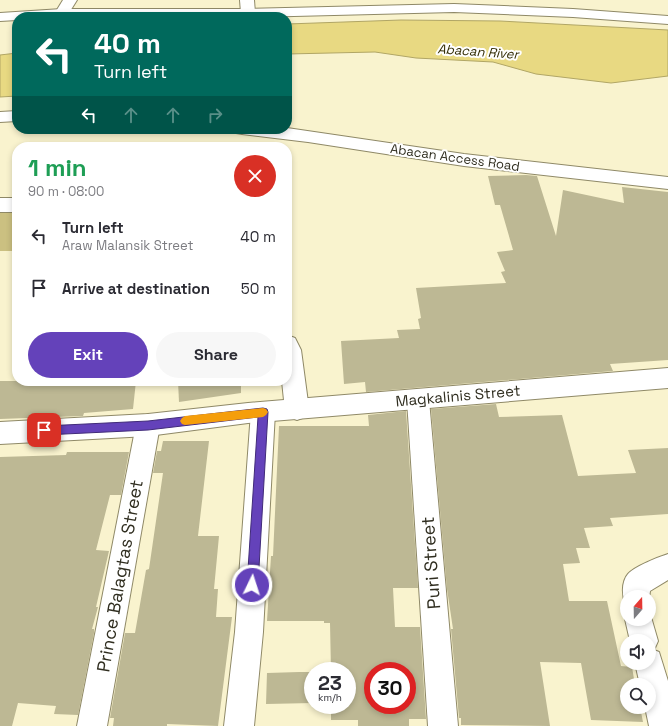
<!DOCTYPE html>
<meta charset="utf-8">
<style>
:root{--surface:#fff;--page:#f7f7f7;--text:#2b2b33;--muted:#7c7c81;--accent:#6442ba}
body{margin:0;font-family:"Space Grotesk",sans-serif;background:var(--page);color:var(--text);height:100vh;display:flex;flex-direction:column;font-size:15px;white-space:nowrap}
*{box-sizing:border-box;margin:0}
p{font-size:13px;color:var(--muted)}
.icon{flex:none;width:22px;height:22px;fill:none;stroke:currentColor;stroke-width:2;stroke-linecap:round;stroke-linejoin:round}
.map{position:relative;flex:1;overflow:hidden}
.panel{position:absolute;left:12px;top:142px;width:280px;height:244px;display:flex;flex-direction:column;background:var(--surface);border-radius:16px;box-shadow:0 2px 6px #0003}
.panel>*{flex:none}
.hud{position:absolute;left:12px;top:12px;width:280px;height:122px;border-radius:16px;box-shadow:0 2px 6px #0003;background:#00695c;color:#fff;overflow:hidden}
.needle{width:26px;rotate:20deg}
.controls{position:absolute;left:620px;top:590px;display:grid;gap:8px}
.controls a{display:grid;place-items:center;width:36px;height:36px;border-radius:50%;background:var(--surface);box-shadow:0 2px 6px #0003;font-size:20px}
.speed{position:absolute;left:304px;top:662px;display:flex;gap:8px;font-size:20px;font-weight:700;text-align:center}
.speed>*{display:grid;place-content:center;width:52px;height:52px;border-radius:50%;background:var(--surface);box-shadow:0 2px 6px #0003;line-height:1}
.speed small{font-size:10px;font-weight:400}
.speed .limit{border:6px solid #d22;background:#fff;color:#111}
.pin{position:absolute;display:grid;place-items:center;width:34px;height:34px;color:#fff;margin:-17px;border-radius:8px;box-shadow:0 2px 6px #0006}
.me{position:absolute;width:44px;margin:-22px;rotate:4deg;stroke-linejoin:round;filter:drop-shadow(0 0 3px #0008)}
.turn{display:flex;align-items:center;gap:14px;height:84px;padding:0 16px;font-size:18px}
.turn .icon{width:52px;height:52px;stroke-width:2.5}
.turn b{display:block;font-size:28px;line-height:34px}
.lanes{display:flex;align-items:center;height:38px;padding:0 16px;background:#0003;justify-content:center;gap:20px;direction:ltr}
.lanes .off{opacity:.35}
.round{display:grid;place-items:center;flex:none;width:42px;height:42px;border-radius:21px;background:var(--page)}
.overview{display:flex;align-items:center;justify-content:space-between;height:68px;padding:0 16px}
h1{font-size:24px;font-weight:800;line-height:30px;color:#1e9e55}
.action{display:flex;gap:8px;margin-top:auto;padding:8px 16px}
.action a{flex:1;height:46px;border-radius:24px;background:var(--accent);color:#fff;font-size:16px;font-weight:800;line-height:46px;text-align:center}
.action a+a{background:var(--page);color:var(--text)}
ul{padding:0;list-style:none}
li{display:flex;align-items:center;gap:12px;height:52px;padding:0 16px}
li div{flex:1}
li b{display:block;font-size:15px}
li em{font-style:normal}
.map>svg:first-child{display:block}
.green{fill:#cbc081}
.water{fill:#e8d982;stroke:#b1a665}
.building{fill:#bdb894;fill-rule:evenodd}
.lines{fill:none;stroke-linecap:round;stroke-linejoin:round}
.street-casing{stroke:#8f8967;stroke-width:2}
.secondary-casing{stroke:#8f8967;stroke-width:2}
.street{fill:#fff;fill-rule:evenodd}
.secondary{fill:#fff;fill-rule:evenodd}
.route{fill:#6442ba;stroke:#412b79}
.slow{fill:#f59e0b}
.labels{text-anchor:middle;stroke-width:4;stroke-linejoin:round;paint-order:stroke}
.far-water-label{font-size:13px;font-style:italic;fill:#332d05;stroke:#fff}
.far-street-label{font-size:13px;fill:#302e20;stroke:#fff}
.street-label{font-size:15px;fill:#302e20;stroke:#fff}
.near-street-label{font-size:18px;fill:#302e20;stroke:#fff}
</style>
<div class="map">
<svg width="668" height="726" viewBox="0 0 668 726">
<rect width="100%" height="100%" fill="#f9f3ce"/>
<rect class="green" x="0" y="213" width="17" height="38"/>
<g class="water">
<polygon points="401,20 500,21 668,30 668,76 611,83 536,74 493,62 416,58 375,52 287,54 287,24"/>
<polygon points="17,53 17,96 0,97 0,55"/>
</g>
<g class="building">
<polygon points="526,175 537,176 556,236 563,190 624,203 622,187 668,192 668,360 610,364 613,371 366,392 365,382 344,384 341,341 399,338 397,330 420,329 418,319 421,318 416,288 506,283 501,272 505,271 497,252 513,250 500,205 495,205 488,176"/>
<polygon points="0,381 136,381 133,409 84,413 83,416 0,419"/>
<polygon points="178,381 241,381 241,393 179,402"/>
<polygon points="496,404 499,417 562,415 578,476 636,473 628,450 668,448 668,514 610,518 613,526 584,528 590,548 576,548 580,563 563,564 569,601 607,601 621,666 632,667 635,685 627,685 627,707 640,707 643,722 591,720 581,663 540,662 550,726 461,725 461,718 459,718 451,629 453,629 447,589 431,409"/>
<path d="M406 411 418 588H393L395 627H420L426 719H409V726H358V720H331V705H347V671H331L330 623H324V621H267L271 556H273L279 426H369L368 415ZM373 671H407V705H373Z"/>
<polygon points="163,441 209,441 198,536 219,536 214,589 218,589 216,617 232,617 218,726 167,724 167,726 113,726 114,718 110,718 125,633 135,633 146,570 149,569 163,473 153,473 157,451 161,451"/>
<polygon points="67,452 129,452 121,495 110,495 96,550 109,551 96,607 98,607 92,629 94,629 94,633 78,715 54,714 56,706 18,703 12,726 0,726 0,457 66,455"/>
<polygon points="299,672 313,672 313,703 266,704 267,673"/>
</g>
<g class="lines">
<g class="street-casing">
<g id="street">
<polygon points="63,0 77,0 67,16 57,16 55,13"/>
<polygon points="240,0 254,0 255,13 253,16 243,16 241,13"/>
<rect x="0" y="198" width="17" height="14"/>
<polygon points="287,335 295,338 301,350 309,410 305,417 297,420 289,417 285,410 282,381 287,381"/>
<polygon points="418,390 426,393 429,400 458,726 428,726 407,400 410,393"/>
<polygon points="263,402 271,405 275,412 263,632 254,726 224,726 235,632 251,412 255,405"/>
<polygon points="148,414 156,417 160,425 107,726 77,726 136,425 140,417"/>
<path d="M668 554V580L650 591 649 599V597H627L626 607C622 597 621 582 628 574 635 566 659 557 668 554Z"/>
<polygon points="649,610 658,641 654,650 659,652 668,681 668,726 649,726 645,707 649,707 649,685 640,685 635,663 649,663 649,641 630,641 625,619 627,614 627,619 649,619"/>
</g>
</g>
<g class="secondary-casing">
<g id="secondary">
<polygon points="454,4 573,9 668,16 668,24 573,17 454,12 249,17 17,17 17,20 0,21 0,13 62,9 240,9"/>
<polygon points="17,111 17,121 0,122 0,112"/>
<polygon points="287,128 464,154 668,177 668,189 464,166 308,142 242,134 236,133 234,129"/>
<polygon points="668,368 668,388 248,423 148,436 0,444 0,422 148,414 248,403"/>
</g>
</g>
<use href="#street" class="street"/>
<use href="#secondary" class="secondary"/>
</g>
<polygon class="route" points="263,408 267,409 268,412 258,585 256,589 252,591 248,589 247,585 258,417 148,430 44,435 41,433 40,430 41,427 44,426 148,421"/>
<polygon class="slow" points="263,408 266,409 268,412 266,415 263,417 185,425 182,424 180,421 182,418 185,416"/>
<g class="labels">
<g class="far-water-label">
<text transform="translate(478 51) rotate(4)" y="5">Abacan River</text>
</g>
<g class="far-street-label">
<text transform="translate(455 157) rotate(8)" y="5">Abacan Access Road</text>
</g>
<g class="street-label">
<text transform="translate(458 396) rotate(-5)" y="5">Magkalinis Street</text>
</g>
<g class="near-street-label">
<text transform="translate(431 563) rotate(-94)" y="6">Puri Street</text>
<text transform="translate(120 576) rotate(-80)" y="6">Prince Balagtas Street</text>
</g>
</g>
</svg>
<div class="controls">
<a><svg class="needle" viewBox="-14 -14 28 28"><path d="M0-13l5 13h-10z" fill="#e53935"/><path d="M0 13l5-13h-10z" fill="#7c7c81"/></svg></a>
<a><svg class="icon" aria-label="sound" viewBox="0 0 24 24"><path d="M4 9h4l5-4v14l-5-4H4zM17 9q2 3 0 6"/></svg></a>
<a><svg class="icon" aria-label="search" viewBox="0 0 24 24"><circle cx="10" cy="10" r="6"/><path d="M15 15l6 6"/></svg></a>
</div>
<div class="speed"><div>23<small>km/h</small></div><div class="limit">30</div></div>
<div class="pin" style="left:44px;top:430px;background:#d93025"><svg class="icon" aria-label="arrive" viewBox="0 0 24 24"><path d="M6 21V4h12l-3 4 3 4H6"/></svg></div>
<svg class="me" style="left:252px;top:585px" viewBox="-20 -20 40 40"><circle r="17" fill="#6442ba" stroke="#fff" stroke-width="3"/><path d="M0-11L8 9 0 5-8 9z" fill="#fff"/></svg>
<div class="hud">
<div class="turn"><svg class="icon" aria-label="left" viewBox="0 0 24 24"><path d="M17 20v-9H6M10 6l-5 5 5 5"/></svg><div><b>40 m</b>Turn left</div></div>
<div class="lanes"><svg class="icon" aria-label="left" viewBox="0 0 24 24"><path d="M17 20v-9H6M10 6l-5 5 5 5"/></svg><svg class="icon off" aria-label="ahead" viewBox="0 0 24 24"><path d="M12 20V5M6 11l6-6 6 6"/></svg><svg class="icon off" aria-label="ahead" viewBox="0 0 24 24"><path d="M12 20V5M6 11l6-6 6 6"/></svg><svg class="icon off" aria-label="right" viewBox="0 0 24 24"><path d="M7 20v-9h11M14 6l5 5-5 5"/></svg></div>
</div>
<section class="panel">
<div class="overview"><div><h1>1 min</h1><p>90 m · 08:00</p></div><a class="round" style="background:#d93025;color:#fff"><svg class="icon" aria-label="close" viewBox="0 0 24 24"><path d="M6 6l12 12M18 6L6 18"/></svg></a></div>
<ul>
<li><svg class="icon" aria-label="left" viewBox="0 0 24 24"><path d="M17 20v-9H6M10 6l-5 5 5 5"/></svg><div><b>Turn left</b><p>Araw Malansik Street</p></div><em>40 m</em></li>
<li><svg class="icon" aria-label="arrive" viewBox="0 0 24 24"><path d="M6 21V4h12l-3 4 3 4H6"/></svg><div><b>Arrive at destination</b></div><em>50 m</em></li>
</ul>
<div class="action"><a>Exit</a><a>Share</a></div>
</section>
</div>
